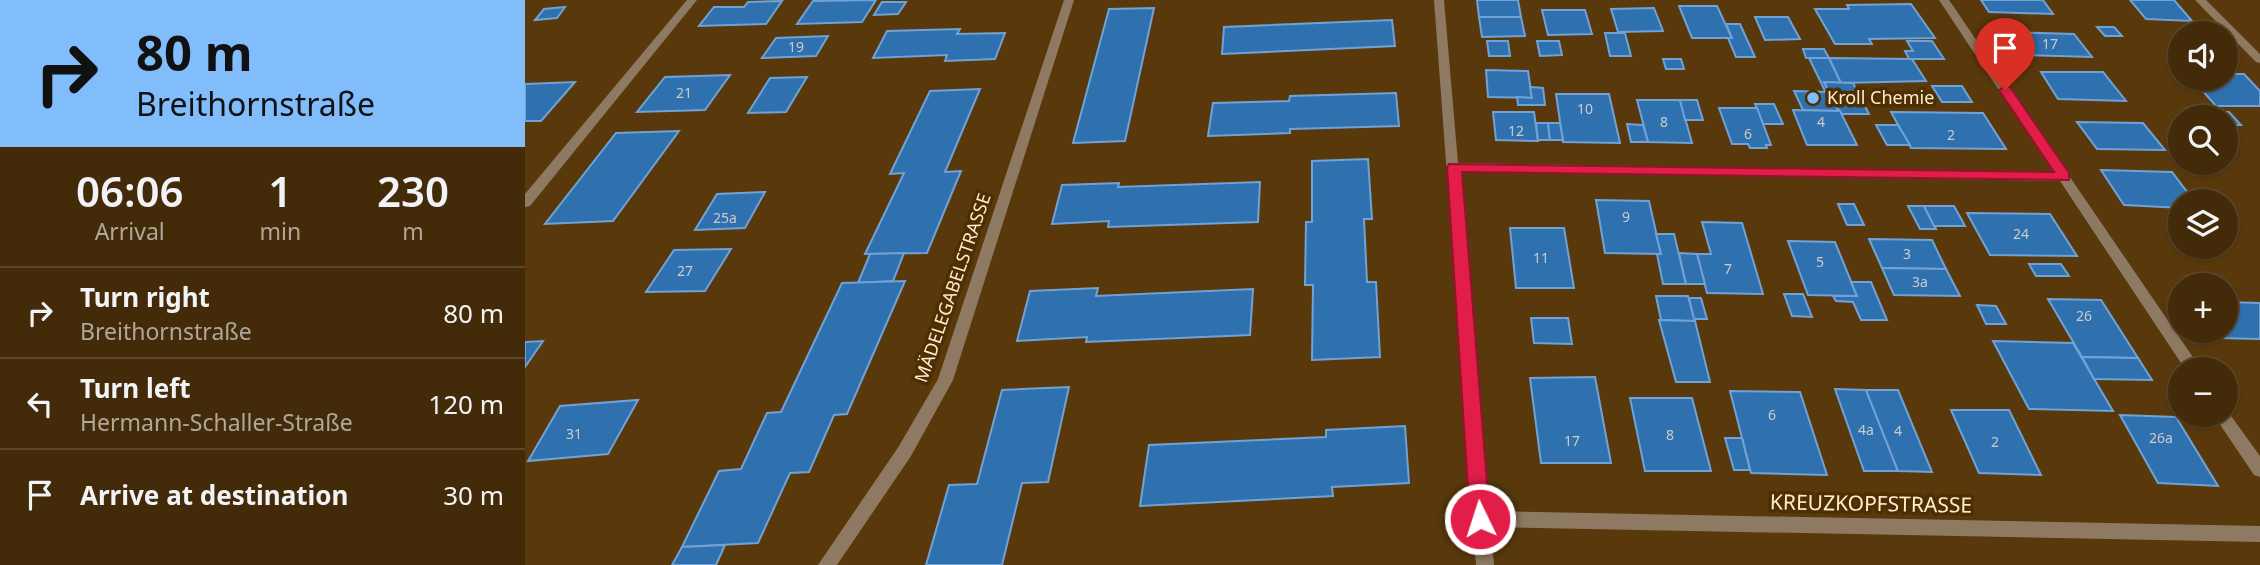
<!DOCTYPE html>
<meta charset="utf-8">
<style>
:root{--surface:#432b09;--page:#4a3312;--text:#f1f3f6;--muted:#afa79c;--line:#5b472a}
body{margin:0;font-family:"Noto Sans",sans-serif;background:var(--page);color:var(--text);height:100vh;display:flex;flex-direction:column;font-size:26px;white-space:nowrap}
*{box-sizing:border-box;margin:0}
p{font-size:23px;color:var(--muted)}
.icon{flex:none;width:38px;height:38px;fill:none;stroke:currentColor;stroke-width:2;stroke-linecap:round;stroke-linejoin:round}
.map{position:relative;flex:1;overflow:hidden}
.details{display:flex;flex-direction:column;background:var(--surface);width:525px}
.details>*{flex:none}
.top-card{background:#81bdfa;color:#111;overflow:hidden}
.controls{position:absolute;left:1643px;top:21px;display:grid;gap:14px}
.controls a{display:grid;place-items:center;width:70px;height:70px;border-radius:50%;background:var(--surface);box-shadow:0 2px 5px #0004,0 0 0 2px var(--line);font-size:35px}
.pin{position:absolute;display:grid;place-items:center;width:60px;height:60px;color:#fff;margin:-72px -30px;border-radius:50% 50% 50% 0;rotate:-45deg;box-shadow:0 0 7px #0007}
.pin .icon{rotate:45deg}
.me{position:absolute;width:77px;margin:-38px;rotate:356deg;stroke-linejoin:round;filter:drop-shadow(0 0 5px #0008)}
.turn{display:flex;align-items:center;gap:24px;height:147px;padding:0 21px;font-size:32px}
.turn .icon{width:91px;height:91px;stroke-width:2.5}
.turn b{display:block;font-size:49px;line-height:60px}
.eta{display:flex;justify-content:space-evenly;align-items:center;height:119px;text-align:center}
.eta b{font-size:42px;font-weight:600;line-height:49px}
ul{padding:0;list-style:none}
li{display:flex;align-items:center;gap:21px;height:91px;padding:0 21px;border-top:2px solid var(--line)}
li div{flex:1}
li b{display:block;font-size:26px}
li em{font-style:normal}
main{display:flex;flex:1;min-height:0}
.map>svg:first-child{display:block}
.building{fill:#2f70ae;stroke:#71a2d5;stroke-width:2}
.lines{fill:none;stroke-linecap:round;stroke-linejoin:round}
.minor{fill:#8e7a63;fill-rule:evenodd}
.route{fill:#e11d48;stroke:#92132f;stroke-width:2}
.poi-dot{fill:#81bdfa;stroke:#4e2f00;stroke-width:2.5}
.labels{text-anchor:middle;stroke-width:7;stroke-linejoin:round;paint-order:stroke}
.number-label{font-size:14px;fill:#cbccca}
.poi-label{font-size:18px;fill:#ffebd4;stroke:#4e2f00;text-anchor:start}
.street-label{font-size:18px;fill:#ffebd4;stroke:#4e2f00}
.near-street-label{font-size:21px;fill:#ffebd4;stroke:#4e2f00}
</style>
<main>
<section class="details">
<div class="top-card">
<div class="turn"><svg class="icon" aria-label="right" viewBox="0 0 24 24"><path d="M7 20v-9h11M14 6l5 5-5 5"/></svg><div><b>80 m</b>Breithornstraße</div></div>
</div>
<div class="eta">
<div><b>06:06</b><p>Arrival</p></div>
<div><b>1</b><p>min</p></div>
<div><b>230</b><p>m</p></div>
</div>
<ul>
<li><svg class="icon" aria-label="right" viewBox="0 0 24 24"><path d="M7 20v-9h11M14 6l5 5-5 5"/></svg><div><b>Turn right</b><p>Breithornstraße</p></div><em>80 m</em></li>
<li><svg class="icon" aria-label="left" viewBox="0 0 24 24"><path d="M17 20v-9H6M10 6l-5 5 5 5"/></svg><div><b>Turn left</b><p>Hermann-Schaller-Straße</p></div><em>120 m</em></li>
<li><svg class="icon" aria-label="arrive" viewBox="0 0 24 24"><path d="M6 21V4h12l-3 4 3 4H6"/></svg><div><b>Arrive at destination</b></div><em>30 m</em></li>
</ul>
</section>
<div class="map">
<svg width="1735" height="565" viewBox="0 0 1735 565">
<rect width="100%" height="100%" fill="#59390c"/>
<g class="building">
<polygon points="351,0 337,22 272,24 288,1"/>
<polygon points="952,0 993,0 996,17 954,17"/>
<polygon points="1456,0 1518,0 1528,14 1464,12"/>
<polygon points="1605,0 1649,0 1667,21 1621,19"/>
<polygon points="257,1 241,24 174,26 189,7 219,7 223,2"/>
<polygon points="357,2 381,2 373,14 349,15"/>
<polygon points="1386,4 1410,38 1344,39 1347,44 1310,44 1290,9 1324,9 1322,5"/>
<polygon points="1154,6 1192,6 1207,38 1167,38"/>
<polygon points="40,7 32,18 10,20 19,9"/>
<polygon points="629,8 600,141 548,143 584,9"/>
<polygon points="1129,8 1138,31 1093,32 1086,9"/>
<polygon points="1017,10 1060,10 1067,34 1023,35"/>
<polygon points="954,17 996,17 1000,36 957,37"/>
<polygon points="1230,17 1263,17 1275,39 1240,40"/>
<polygon points="867,20 870,46 697,54 699,27"/>
<polygon points="1201,24 1215,24 1230,57 1211,57 1203,38 1207,38"/>
<polygon points="1572,27 1589,27 1597,36 1580,36"/>
<polygon points="435,29 432,34 480,33 470,59 420,61 422,55 348,58 362,31"/>
<polygon points="1485,32 1549,34 1567,57 1501,55"/>
<polygon points="1080,33 1100,33 1106,56 1085,56"/>
<polygon points="303,36 291,56 237,58 251,38"/>
<polygon points="962,41 983,41 985,56 964,56"/>
<polygon points="1012,41 1034,41 1037,55 1015,56"/>
<polygon points="1382,41 1407,41 1419,59 1384,59 1380,51 1388,51"/>
<polygon points="1278,49 1299,49 1304,58 1281,58"/>
<polygon points="1284,58 1304,58 1316,83 1299,82 1304,92 1300,91"/>
<polygon points="1304,58 1387,59 1401,81 1316,83"/>
<polygon points="1138,59 1156,59 1159,69 1141,69"/>
<polygon points="961,70 1003,71 1007,98 963,97"/>
<polygon points="1516,72 1578,72 1601,101 1533,99"/>
<polygon points="1701,74 1719,74 1735,91 1735,106 1691,106 1667,79 1701,79"/>
<polygon points="205,75 180,110 112,112 140,77"/>
<polygon points="282,77 261,112 223,113 245,78"/>
<polygon points="50,82 16,121 0,121 0,84"/>
<polygon points="1299,82 1328,83 1344,114 1316,114"/>
<polygon points="1407,86 1437,86 1447,102 1417,102"/>
<polygon points="1005,87 1018,88 1020,105 993,105 992,97 1007,98"/>
<polygon points="455,89 420,172 436,171 402,253 340,254 379,173 365,174 405,91"/>
<polygon points="1269,91 1304,92 1313,111 1278,110"/>
<polygon points="871,93 874,126 765,129 765,133 683,136 688,103 764,101 765,96"/>
<polygon points="1031,94 1084,94 1095,143 1038,142"/>
<polygon points="1112,100 1155,100 1167,143 1123,142"/>
<polygon points="1155,100 1172,100 1178,120 1160,120"/>
<polygon points="1230,104 1249,104 1258,124 1238,124"/>
<polygon points="1194,108 1232,108 1246,145 1241,145 1242,148 1225,148 1223,144 1207,144"/>
<polygon points="1268,110 1315,111 1332,145 1282,145"/>
<polygon points="1669,111 1704,112 1716,125 1701,125 1701,117 1674,117"/>
<polygon points="968,112 1009,112 1013,141 971,140"/>
<polygon points="1366,112 1458,113 1481,149 1386,148"/>
<polygon points="1552,122 1618,123 1640,150 1572,149"/>
<polygon points="1011,123 1023,123 1025,140 1013,140"/>
<polygon points="1023,123 1035,123 1038,140 1025,140"/>
<polygon points="1102,124 1118,125 1123,142 1106,142"/>
<polygon points="1351,125 1373,125 1385,145 1362,145"/>
<polygon points="154,131 88,221 20,224 91,133"/>
<polygon points="843,159 847,219 839,219 842,282 851,282 855,357 787,360 788,285 780,285 781,222 787,222 787,161"/>
<polygon points="1576,170 1647,172 1669,201 1656,201 1656,208 1599,205"/>
<polygon points="735,182 733,222 583,227 584,221 527,224 537,185 594,183 593,187"/>
<polygon points="240,192 220,228 170,230 192,194"/>
<polygon points="1071,200 1124,201 1136,254 1080,253"/>
<polygon points="1313,204 1329,204 1339,225 1322,225"/>
<polygon points="1383,206 1399,206 1411,229 1395,229"/>
<polygon points="1399,206 1429,206 1440,226 1409,226"/>
<polygon points="1442,213 1525,214 1552,256 1465,255"/>
<polygon points="1177,222 1217,223 1238,294 1182,293 1172,254 1186,254"/>
<polygon points="985,228 1039,228 1049,288 991,288"/>
<polygon points="1131,234 1149,234 1161,284 1138,284 1132,254 1136,254"/>
<polygon points="1344,239 1407,240 1421,269 1357,268"/>
<polygon points="1263,241 1310,242 1332,296 1283,295"/>
<polygon points="206,249 180,291 121,292 149,250"/>
<polygon points="379,253 368,281 333,283 345,254"/>
<polygon points="1154,253 1172,254 1180,284 1161,284"/>
<polygon points="1504,264 1536,264 1544,276 1511,276"/>
<polygon points="1357,268 1421,269 1435,296 1369,295"/>
<polygon points="380,281 322,414 309,415 284,472 265,473 233,543 157,547 194,471 216,469 242,413 256,412 317,283"/>
<polygon points="1326,282 1346,282 1362,320 1336,320 1328,302 1311,301 1308,296 1332,296"/>
<polygon points="573,288 571,296 728,289 725,335 561,342 562,337 492,341 505,291"/>
<polygon points="1259,294 1278,294 1287,317 1267,316"/>
<polygon points="1131,296 1163,296 1170,321 1136,320"/>
<polygon points="1164,298 1176,298 1182,319 1169,319"/>
<polygon points="1523,299 1576,300 1613,358 1557,357"/>
<polygon points="1701,302 1735,303 1735,339 1694,338 1689,331 1701,331"/>
<polygon points="1452,305 1471,306 1481,324 1461,324"/>
<polygon points="1006,318 1043,318 1047,344 1009,343"/>
<polygon points="1134,320 1170,321 1185,382 1151,382"/>
<polygon points="18,341 0,367 0,342"/>
<polygon points="1468,341 1548,343 1588,411 1504,409"/>
<polygon points="1557,357 1613,358 1627,380 1569,379"/>
<polygon points="1070,377 1086,463 1016,463 1005,378"/>
<polygon points="544,387 523,482 497,483 477,565 401,565 424,485 452,484 477,390"/>
<polygon points="1310,389 1341,390 1373,471 1339,471"/>
<polygon points="1341,390 1373,390 1407,472 1373,471"/>
<polygon points="1205,391 1275,392 1302,475 1226,473"/>
<polygon points="1105,398 1167,398 1186,471 1120,471"/>
<polygon points="113,400 83,454 3,461 35,406"/>
<polygon points="1426,410 1484,410 1516,475 1454,473"/>
<polygon points="1595,415 1651,417 1693,486 1633,483"/>
<polygon points="880,426 884,483 807,487 808,496 615,506 624,445 801,437 801,430"/>
<polygon points="1200,438 1217,438 1225,470 1209,470"/>
<polygon points="200,545 191,565 147,565 157,547"/>
</g>
<g class="lines">
<g class="minor">
<polygon points="162,0 172,0 5,206 0,207 0,194"/>
<polygon points="539,0 549,0 428,380 386,456 312,565 293,565 374,446 413,379"/>
<polygon points="909,0 919,0 933,163 1529,173 1414,0 1424,0 1676,369 1660,369 1535,181 934,171 964,511 1735,526 1735,542 966,527 969,565 951,565"/>
<polygon points="1670,0 1681,0 1735,54 1735,63 1731,62"/>
<polygon points="1701,409 1735,456 1735,477 1729,475 1692,420 1690,415 1701,415"/>
</g>
</g>
<polygon class="route" points="1480,86 1485,87 1544,173 1544,180 937,172 965,519 962,526 955,528 948,526 945,519 922,167 924,164 1529,172 1474,90"/>
<circle class="poi-dot" cx="1288" cy="98" r="7"/>
<g class="labels">
<g class="number-label">
<text x="1525" y="49">17</text>
<text x="271" y="52">19</text>
<text x="159" y="98">21</text>
<text x="1060" y="114">10</text>
<text x="1139" y="127">8</text>
<text x="1296" y="127">4</text>
<text x="991" y="136">12</text>
<text x="1223" y="139">6</text>
<text x="1426" y="140">2</text>
<text x="1101" y="222">9</text>
<text x="200" y="223">25a</text>
<text x="1496" y="239">24</text>
<text x="1382" y="259">3</text>
<text x="1016" y="263">11</text>
<text x="1295" y="267">5</text>
<text x="1203" y="274">7</text>
<text x="160" y="276">27</text>
<text x="1395" y="287">3a</text>
<text x="1559" y="321">26</text>
<text x="1247" y="420">6</text>
<text x="1341" y="435">4a</text>
<text x="1373" y="436">4</text>
<text x="49" y="439">31</text>
<text x="1145" y="440">8</text>
<text x="1636" y="443">26a</text>
<text x="1047" y="446">17</text>
<text x="1470" y="447">2</text>
</g>
<g class="poi-label">
<text x="1302" y="104">Kroll Chemie</text>
</g>
<g class="street-label">
<text transform="translate(428 288) rotate(-71)" y="6">MÄDELEGABELSTRASSE</text>
</g>
<g class="near-street-label">
<text transform="translate(1346 504) rotate(1)" y="7">KREUZKOPFSTRASSE</text>
</g>
</g>
</svg>
<div class="controls">
<a><svg class="icon" aria-label="sound" viewBox="0 0 24 24"><path d="M4 9h4l5-4v14l-5-4H4zM17 9q2 3 0 6"/></svg></a>
<a><svg class="icon" aria-label="search" viewBox="0 0 24 24"><circle cx="10" cy="10" r="6"/><path d="M15 15l6 6"/></svg></a>
<a><svg class="icon" aria-label="layers" viewBox="0 0 24 24"><path d="M12 4l9 5-9 5-9-5zM3 14l9 5 9-5"/></svg></a>
<a>+</a>
<a>−</a>
</div>
<div class="pin" style="left:1480px;top:90px;background:#d93025"><svg class="icon" aria-label="arrive" viewBox="0 0 24 24"><path d="M6 21V4h12l-3 4 3 4H6"/></svg></div>
<svg class="me" style="left:955px;top:519px" viewBox="-20 -20 40 40"><circle r="17" fill="#e11d48" stroke="#fff" stroke-width="3"/><path d="M0-11L8 9 0 5-8 9z" fill="#fff"/></svg>
</div>
</main>
